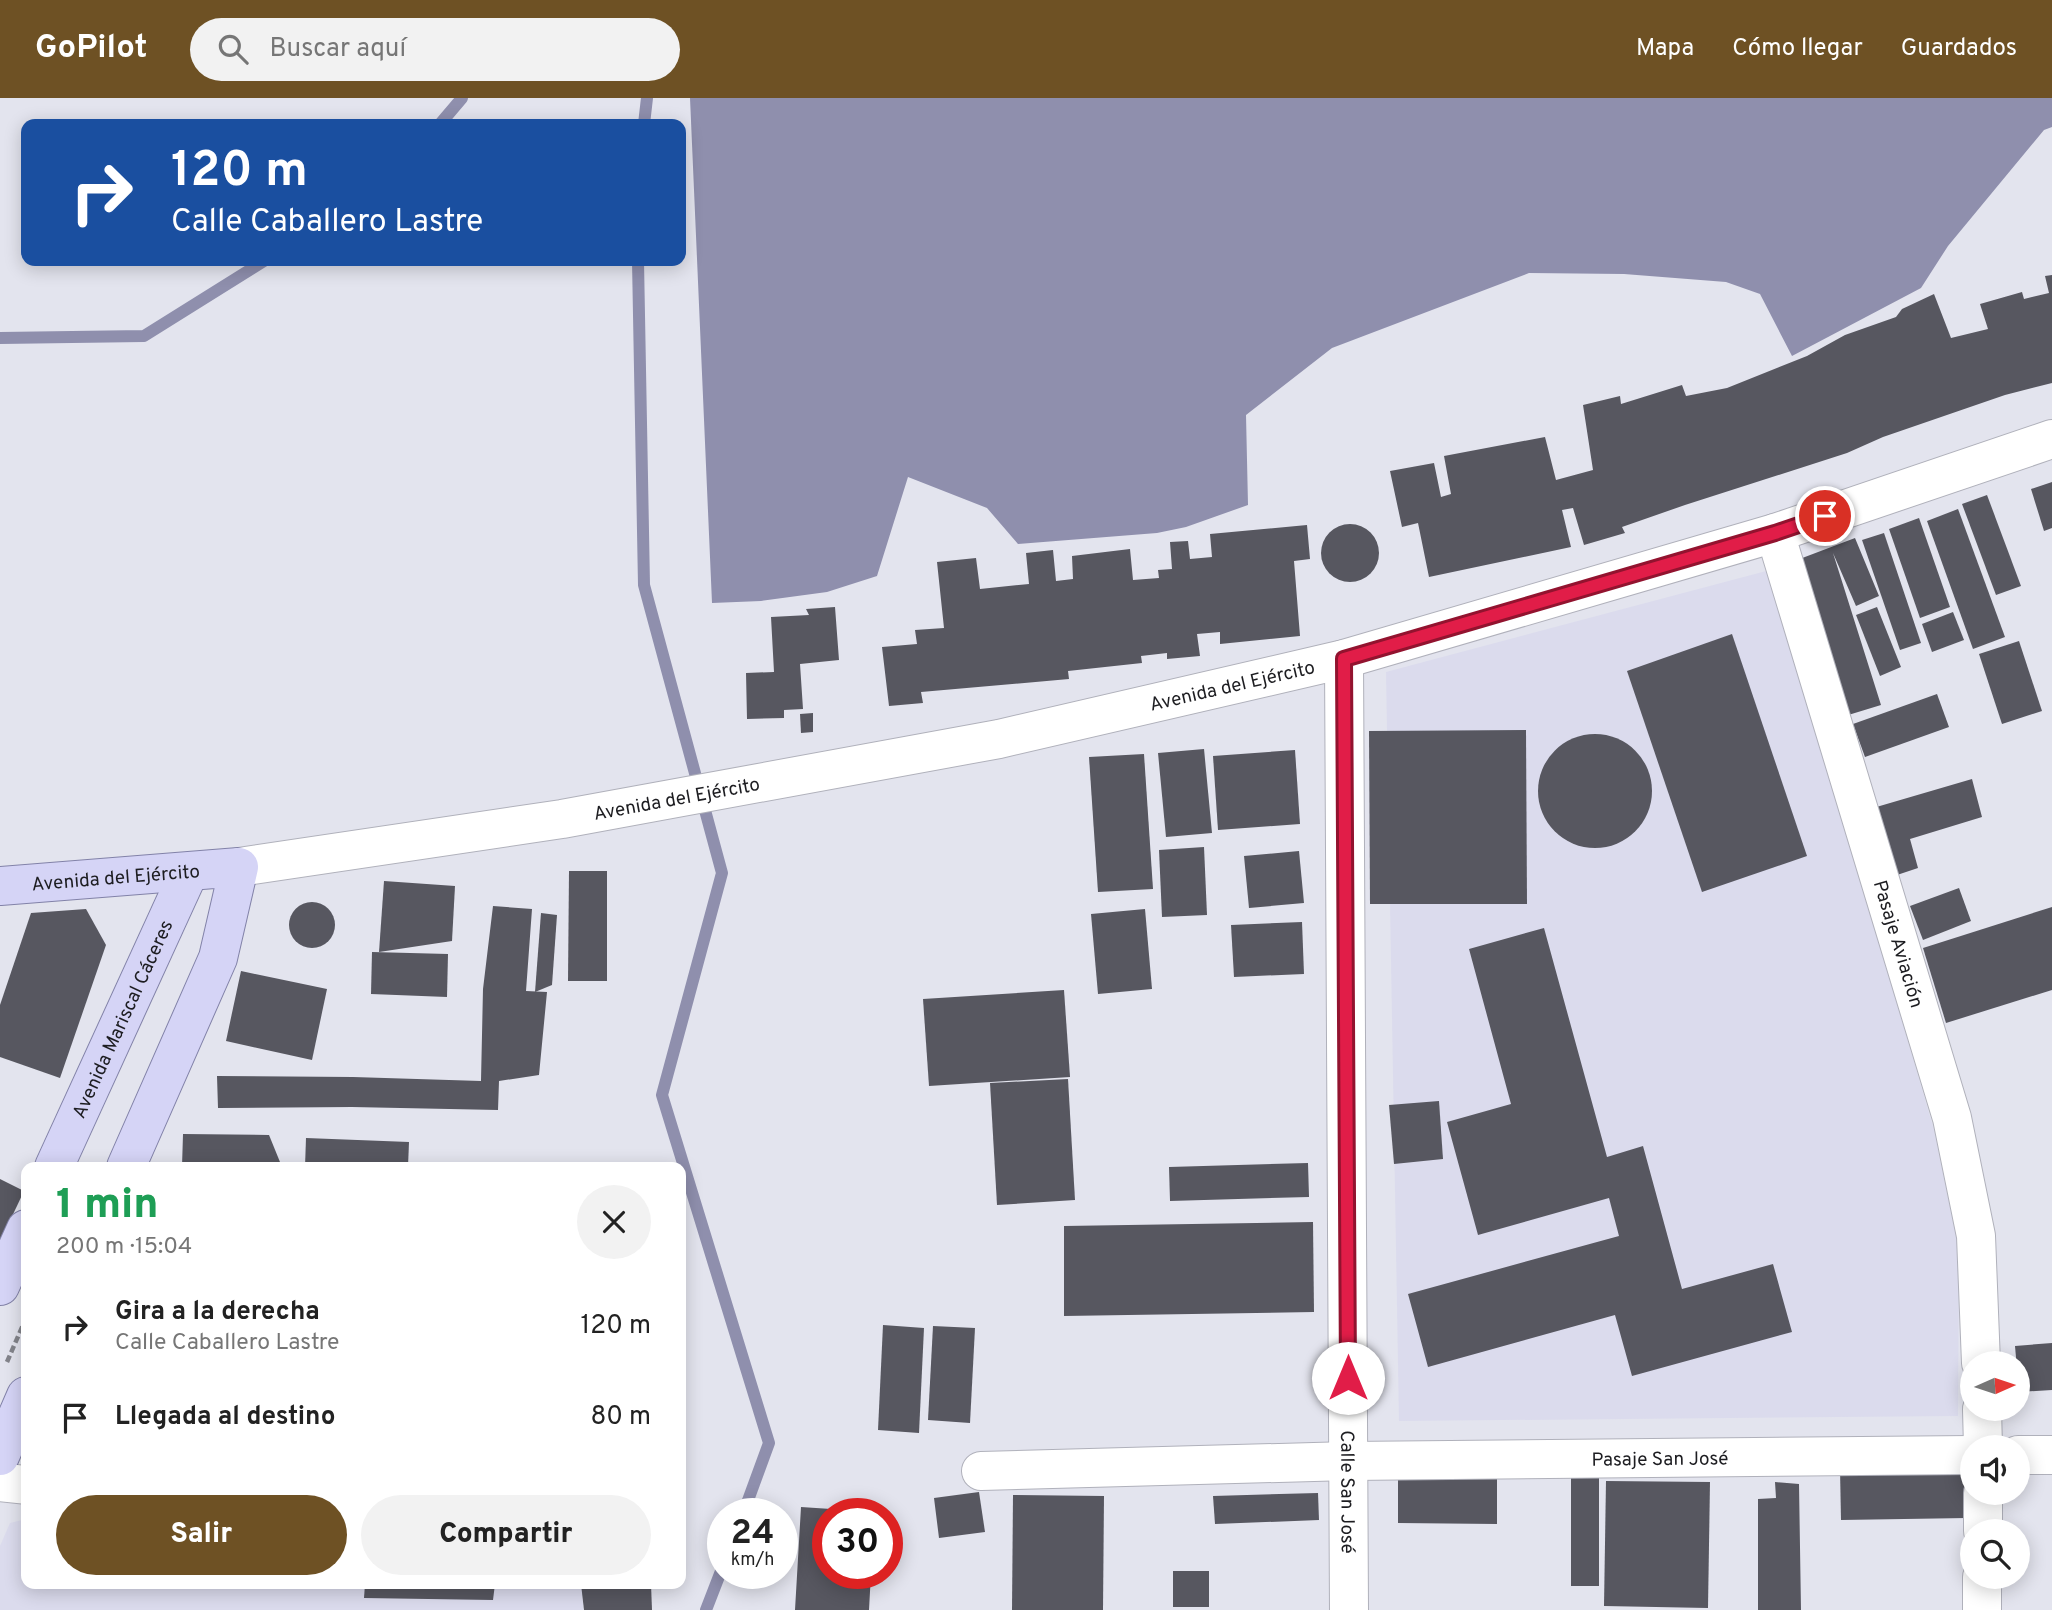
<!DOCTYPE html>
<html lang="es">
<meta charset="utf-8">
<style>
:root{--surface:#fff;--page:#f2f2f2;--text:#222;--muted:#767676;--accent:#6e5124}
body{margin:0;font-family:Overpass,sans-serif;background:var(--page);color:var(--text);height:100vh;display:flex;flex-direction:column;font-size:26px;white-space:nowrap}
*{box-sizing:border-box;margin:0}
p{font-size:23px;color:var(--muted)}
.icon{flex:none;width:38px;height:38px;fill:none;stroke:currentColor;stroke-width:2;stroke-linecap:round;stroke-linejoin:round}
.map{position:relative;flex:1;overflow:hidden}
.panel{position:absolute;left:21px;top:1064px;width:665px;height:427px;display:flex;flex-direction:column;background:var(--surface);border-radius:14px;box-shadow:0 4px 18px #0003}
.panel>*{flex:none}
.guide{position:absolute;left:21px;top:21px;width:665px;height:147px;border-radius:14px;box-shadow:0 4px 18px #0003;background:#1a4fa0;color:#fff;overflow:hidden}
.needle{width:46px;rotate:87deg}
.controls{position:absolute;left:1960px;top:1253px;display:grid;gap:14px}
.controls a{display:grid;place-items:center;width:70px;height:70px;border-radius:50%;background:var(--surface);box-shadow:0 4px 18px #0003;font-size:35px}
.speed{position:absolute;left:707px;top:1400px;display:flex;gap:14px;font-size:35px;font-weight:700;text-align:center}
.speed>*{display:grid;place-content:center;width:91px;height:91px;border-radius:50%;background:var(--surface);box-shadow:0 4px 18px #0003;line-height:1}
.speed small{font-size:18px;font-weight:400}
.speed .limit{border:10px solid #d22;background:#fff;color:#111}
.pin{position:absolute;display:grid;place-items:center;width:60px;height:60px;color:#fff;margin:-30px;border:4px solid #fff;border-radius:50%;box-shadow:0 2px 7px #0007}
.me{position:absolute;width:77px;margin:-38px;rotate:0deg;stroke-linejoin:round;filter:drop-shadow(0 0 5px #0008)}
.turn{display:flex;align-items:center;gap:24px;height:147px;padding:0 35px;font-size:32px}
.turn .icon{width:91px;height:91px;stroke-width:2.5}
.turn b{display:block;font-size:49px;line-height:60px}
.round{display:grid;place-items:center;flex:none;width:74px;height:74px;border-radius:37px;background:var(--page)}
.head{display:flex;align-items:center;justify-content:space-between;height:119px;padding:0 35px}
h1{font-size:42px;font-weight:800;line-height:52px;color:#1e9e55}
.primary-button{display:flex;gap:14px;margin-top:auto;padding:14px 35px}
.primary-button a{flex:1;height:80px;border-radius:42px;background:var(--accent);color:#fff;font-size:28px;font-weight:800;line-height:80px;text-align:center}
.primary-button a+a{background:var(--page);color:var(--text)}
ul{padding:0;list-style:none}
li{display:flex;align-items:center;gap:21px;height:91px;padding:0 35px}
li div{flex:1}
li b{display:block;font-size:26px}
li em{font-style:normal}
header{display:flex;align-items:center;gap:42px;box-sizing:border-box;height:98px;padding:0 35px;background:var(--accent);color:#fff}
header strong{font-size:33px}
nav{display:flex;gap:38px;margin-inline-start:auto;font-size:24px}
.search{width:490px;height:63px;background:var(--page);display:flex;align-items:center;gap:18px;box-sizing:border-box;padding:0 24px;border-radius:38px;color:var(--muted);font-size:26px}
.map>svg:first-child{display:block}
.built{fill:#dbdbed}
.water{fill:#8f8fad}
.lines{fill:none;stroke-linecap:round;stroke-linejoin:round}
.stream{stroke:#8f8fad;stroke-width:12}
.building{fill:#575760}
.minor-casing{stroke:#b0b1bb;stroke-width:40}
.major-casing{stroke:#8282a8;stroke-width:40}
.path{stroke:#83848b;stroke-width:4.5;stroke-dasharray:7 3.5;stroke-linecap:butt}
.minor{stroke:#fff;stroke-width:38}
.major{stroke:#d5d4f6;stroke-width:38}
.route-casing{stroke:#92132f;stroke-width:18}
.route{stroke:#e11d48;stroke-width:12}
.labels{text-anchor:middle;stroke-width:7;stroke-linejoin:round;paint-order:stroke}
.street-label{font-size:19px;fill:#1d1d21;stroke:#fff}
</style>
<header>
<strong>GoPilot</strong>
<div class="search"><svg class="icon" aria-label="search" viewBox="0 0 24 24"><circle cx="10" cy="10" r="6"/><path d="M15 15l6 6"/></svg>Buscar aquí</div>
<nav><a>Mapa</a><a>Cómo llegar</a><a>Guardados</a></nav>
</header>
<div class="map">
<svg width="2052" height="1512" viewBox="0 0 2052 1512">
<rect width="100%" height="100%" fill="#e3e4ee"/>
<g class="built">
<polygon points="1770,472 1934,1032 1959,1153 1958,1318 1399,1323 1386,574"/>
<polygon points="26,1421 26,1486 582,1486 583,1512 0,1512 0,1448 10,1425"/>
</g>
<polygon class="water" points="690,0 2052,0 2052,29 2044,32 1948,148 1921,190 1792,258 1760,196 1726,184 1624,176 1529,175 1332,250 1246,317 1248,407 1186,429 1157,435 1018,446 987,410 908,379 877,478 827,494 761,503 712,505"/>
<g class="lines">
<g class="stream">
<polyline points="440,26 462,0"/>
<polyline points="644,26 647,0"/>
<polyline points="638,163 644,487 722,775 662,997 769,1345 743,1416"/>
<polyline points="0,240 144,238 264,163"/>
<polyline points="706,1512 723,1468"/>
</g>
</g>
<g class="building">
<polygon points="2052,177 2052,285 2005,297 1883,339 1847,355 1685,407 1622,429 1625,435 1584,447 1573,410 1562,412 1571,449 1429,479 1418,425 1402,429 1390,373 1434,365 1441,399 1451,396 1444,358 1545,339 1556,382 1593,372 1583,307 1620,298 1621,306 1682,287 1686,298 1727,290 1807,258 1845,237 1896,219 1902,211 1934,196 1951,240 1988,231 1980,206 2022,194 2024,201 2049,195 2045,178"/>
<polygon points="2052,384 2052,430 2044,433 2031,391"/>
<polygon points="1987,397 2021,488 1996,497 1962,406"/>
<polygon points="1958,411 2005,539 1973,551 1927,423"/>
<polygon points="1919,420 1950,509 1920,520 1889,431"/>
<circle cx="1350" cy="455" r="29"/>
<polygon points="1307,427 1310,461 1294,463 1300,538 1220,546 1220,534 1197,536 1200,558 1167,561 1167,555 1141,558 1142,565 1068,573 1069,581 921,594 923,605 889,608 882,549 917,546 915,532 944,530 937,464 976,460 980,491 1029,486 1026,455 1053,452 1056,483 1073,481 1072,458 1130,451 1133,482 1159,480 1158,472 1172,471 1170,444 1188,443 1190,461 1212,459 1210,436"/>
<polygon points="1884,435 1921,545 1900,552 1862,442"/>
<polygon points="1855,440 1879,498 1856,508 1833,455 1881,607 1845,618 1797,462"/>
<polygon points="835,509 839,562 800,566 803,611 784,612 784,620 747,621 746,575 774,574 771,519 809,517 806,511"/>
<polygon points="1877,509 1901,569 1880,578 1856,517"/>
<polygon points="1953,514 1964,542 1932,554 1922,526"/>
<polygon points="1732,536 1807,758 1702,794 1627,573"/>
<polygon points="2019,543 2042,613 2002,626 1979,556"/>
<polygon points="1937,596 1949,629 1865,659 1853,626"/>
<polygon points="813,615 813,634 801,635 800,616"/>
<polygon points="1526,632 1527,806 1370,806 1369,633"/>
<circle cx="1595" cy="693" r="57"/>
<polygon points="1204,651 1212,735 1166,739 1158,655"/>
<polygon points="1295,652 1300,726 1218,732 1213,658"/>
<polygon points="1144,656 1153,791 1098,794 1089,659"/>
<polygon points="1972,681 1982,719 1910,741 1918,770 1894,778 1873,710"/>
<polygon points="1204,749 1207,817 1162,819 1159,752"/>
<polygon points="1299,753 1304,805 1249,810 1244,758"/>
<polygon points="569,773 607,773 607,883 568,883"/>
<polygon points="384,783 455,788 452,843 379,854"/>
<polygon points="1959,790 1971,823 1923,842 1910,808"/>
<circle cx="312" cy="827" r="23"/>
<polygon points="493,808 532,811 526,893 547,894 539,977 499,983 498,1012 352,1009 218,1010 217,978 353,979 481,983 483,891"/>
<polygon points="2052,809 2052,892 1946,925 1923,850"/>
<polygon points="86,811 106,847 60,980 0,959 0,907 31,815"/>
<polygon points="1145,811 1152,891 1098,896 1091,816"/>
<polygon points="541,815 557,817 552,887 535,894"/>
<polygon points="1302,824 1304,876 1234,879 1231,827"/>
<polygon points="1544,830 1607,1059 1643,1048 1682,1191 1773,1166 1792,1234 1632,1278 1615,1217 1428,1269 1408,1196 1619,1138 1609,1100 1478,1137 1447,1024 1511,1006 1469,851"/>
<polygon points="372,854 448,856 447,899 371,896"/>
<polygon points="241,873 327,891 312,962 226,943"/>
<polygon points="1064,892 1070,979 929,988 923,901"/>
<polygon points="1068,981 1075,1102 997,1107 990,985"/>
<polygon points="1439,1003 1443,1061 1394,1066 1389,1007"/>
<polygon points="183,1036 269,1037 282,1069 182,1069"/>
<polygon points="306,1040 409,1044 408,1069 305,1069"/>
<polygon points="1308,1065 1309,1099 1170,1103 1169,1069"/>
<polygon points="0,1081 24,1093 0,1144"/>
<polygon points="1313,1124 1314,1214 1064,1218 1064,1128"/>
<polygon points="883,1227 924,1230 919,1335 878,1332"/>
<polygon points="933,1228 975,1230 970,1325 928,1322"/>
<polygon points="2052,1245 2052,1292 2019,1294 2015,1248"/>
<polygon points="681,1353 683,1353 686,1385 681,1386"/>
<polygon points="1966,1369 1967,1420 1841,1422 1840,1371"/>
<polygon points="1398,1377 1497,1378 1497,1426 1398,1425"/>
<rect x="1571" y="1379" width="28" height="109"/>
<polygon points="1606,1383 1710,1384 1708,1510 1604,1508"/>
<polygon points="1775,1384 1799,1386 1801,1512 1758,1512 1758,1401 1776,1400"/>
<polygon points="979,1394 985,1434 939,1440 934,1400"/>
<polygon points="1318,1395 1319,1422 1215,1426 1213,1398"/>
<polygon points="1013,1397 1104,1398 1103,1512 1012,1512"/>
<polygon points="801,1409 876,1414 876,1416 828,1416 828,1475 871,1475 869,1512 795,1512"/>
<rect x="1173" y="1473" width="36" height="36"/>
<polygon points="365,1486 495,1486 493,1502 364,1500"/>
<polygon points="581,1486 651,1486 652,1512 584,1512"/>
</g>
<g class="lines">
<g class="minor-casing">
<g id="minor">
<path id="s1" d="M1775 435 1952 1020 1976 1138 1981 1265"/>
<path id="s2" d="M1344 561 1349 1512"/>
<path id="s3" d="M239 769 562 721 999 641 1344 561 1775 435 2052 341"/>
<polyline points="1982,1311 1983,1349"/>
<polyline points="2018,1357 2052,1357"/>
<path id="s4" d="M981 1373 1349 1363 1972 1357"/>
<polyline points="0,1384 26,1387"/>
<polyline points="1983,1433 1983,1395"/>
<polyline points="1982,1512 1982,1479"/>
</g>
</g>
<g class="major-casing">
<g id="major">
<path id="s5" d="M0 788 239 769 218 860 126 1069"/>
<path id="s6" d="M54 1069 189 774"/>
<polyline points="0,1188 26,1131"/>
<polyline points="0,1358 26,1298"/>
</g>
</g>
<polyline class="path" points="7,1264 26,1220"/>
<use href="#minor" class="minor"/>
<use href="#major" class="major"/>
</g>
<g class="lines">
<g class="route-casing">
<polyline id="route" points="1348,1280 1344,561 1775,435 1825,418"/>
</g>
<use href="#route" class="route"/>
</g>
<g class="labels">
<g class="street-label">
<text dy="7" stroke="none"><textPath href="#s3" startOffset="1010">Avenida del Ejército</textPath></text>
<text dy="7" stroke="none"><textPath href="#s3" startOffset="443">Avenida del Ejército</textPath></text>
<text dy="7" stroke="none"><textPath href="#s5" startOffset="116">Avenida del Ejército</textPath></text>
<text dy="7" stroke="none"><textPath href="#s1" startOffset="429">Pasaje Aviación</textPath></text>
<text dy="7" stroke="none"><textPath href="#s6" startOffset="163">Avenida Mariscal Cáceres</textPath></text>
<text dy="7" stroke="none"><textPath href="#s4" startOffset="679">Pasaje San José</textPath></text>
<text dy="7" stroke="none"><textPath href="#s2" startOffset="833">Calle San José</textPath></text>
</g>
</g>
</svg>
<div class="controls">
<a><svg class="needle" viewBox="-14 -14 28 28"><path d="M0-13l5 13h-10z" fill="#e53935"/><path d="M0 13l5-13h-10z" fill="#767676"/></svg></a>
<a><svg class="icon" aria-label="sound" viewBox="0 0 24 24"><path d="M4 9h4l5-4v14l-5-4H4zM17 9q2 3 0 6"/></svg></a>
<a><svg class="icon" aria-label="search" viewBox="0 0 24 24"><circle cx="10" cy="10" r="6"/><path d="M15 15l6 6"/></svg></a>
</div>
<div class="speed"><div>24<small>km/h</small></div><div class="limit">30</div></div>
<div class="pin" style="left:1825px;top:418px;background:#d93025"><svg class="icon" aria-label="arrive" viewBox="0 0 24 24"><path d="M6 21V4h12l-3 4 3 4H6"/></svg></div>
<svg class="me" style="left:1348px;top:1280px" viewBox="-20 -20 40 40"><circle r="19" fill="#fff"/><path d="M0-13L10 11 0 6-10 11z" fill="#e11d48"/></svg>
<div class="guide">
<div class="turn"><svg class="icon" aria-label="right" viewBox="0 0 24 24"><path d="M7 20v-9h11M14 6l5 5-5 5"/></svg><div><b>120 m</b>Calle Caballero Lastre</div></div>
</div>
<section class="panel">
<div class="head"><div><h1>1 min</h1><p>200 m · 15:04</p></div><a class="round"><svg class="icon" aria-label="close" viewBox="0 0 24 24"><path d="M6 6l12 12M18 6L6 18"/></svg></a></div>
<ul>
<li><svg class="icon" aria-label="right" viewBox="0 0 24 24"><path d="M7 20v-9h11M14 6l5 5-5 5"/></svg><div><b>Gira a la derecha</b><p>Calle Caballero Lastre</p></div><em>120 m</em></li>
<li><svg class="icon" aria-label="arrive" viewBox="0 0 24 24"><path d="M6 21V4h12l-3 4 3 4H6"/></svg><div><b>Llegada al destino</b></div><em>80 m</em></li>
</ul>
<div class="primary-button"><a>Salir</a><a>Compartir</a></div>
</section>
</div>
